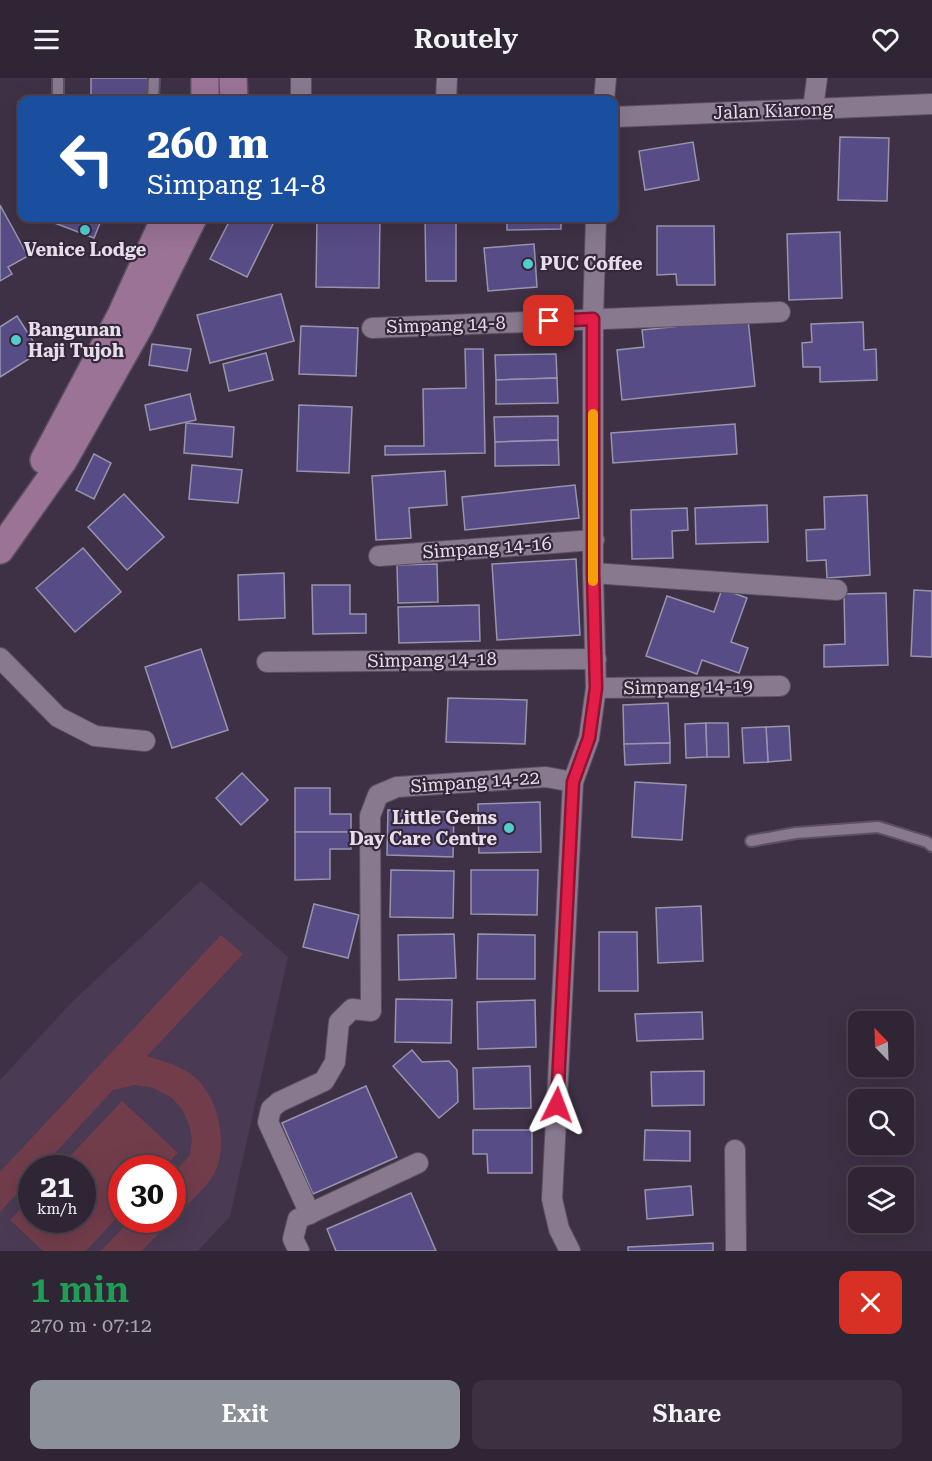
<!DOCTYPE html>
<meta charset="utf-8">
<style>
:root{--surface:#2f2534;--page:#3b3140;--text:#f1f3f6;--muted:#a7a5ac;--line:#4a424f;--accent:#8c9099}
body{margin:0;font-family:"Roboto Serif",serif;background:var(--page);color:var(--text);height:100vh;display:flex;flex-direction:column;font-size:22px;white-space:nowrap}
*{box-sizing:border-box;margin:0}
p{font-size:20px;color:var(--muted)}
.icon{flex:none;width:33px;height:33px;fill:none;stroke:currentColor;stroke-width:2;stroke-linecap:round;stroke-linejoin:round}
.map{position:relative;height:1173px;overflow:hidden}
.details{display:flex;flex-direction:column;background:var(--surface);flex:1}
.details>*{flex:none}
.hud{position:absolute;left:18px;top:18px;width:600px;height:126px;border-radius:12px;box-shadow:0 6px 24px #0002,0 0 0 2px var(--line);background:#1a4fa0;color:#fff;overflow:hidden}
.needle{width:39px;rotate:337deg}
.tools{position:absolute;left:848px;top:933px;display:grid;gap:12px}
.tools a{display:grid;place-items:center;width:66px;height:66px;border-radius:12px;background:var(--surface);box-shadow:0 6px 24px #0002,0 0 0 2px var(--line);font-size:30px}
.speed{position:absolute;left:18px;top:1077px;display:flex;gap:12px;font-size:30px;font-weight:700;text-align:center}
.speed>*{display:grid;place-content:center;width:78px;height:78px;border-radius:50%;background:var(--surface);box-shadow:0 6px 24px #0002,0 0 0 2px var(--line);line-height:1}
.speed small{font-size:15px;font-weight:400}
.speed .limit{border:9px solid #d22;background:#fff;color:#111}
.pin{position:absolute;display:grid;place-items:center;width:51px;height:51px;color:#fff;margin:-26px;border-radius:12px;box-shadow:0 3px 9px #0006}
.me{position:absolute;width:66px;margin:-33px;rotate:3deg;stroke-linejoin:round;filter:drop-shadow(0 0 4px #0008)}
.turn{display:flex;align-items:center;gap:21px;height:126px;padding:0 30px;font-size:27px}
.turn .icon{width:78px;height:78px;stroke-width:2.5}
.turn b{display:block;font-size:42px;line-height:51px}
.round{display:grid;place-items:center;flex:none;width:63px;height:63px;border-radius:12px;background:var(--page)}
.head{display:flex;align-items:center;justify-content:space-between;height:102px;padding:0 30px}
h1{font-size:36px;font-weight:600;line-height:45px;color:#1e9e55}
.primary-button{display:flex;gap:12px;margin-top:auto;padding:12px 30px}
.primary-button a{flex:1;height:69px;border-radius:12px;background:var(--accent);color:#fff;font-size:24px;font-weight:600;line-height:69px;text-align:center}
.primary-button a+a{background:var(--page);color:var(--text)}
header{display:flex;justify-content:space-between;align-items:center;height:78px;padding:0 30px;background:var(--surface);font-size:27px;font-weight:600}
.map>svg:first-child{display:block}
.built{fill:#4b3a53;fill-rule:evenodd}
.green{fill:#723d4b}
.building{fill:#574c85;stroke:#9794ad;stroke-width:1.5}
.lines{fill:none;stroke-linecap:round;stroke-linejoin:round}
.lane-casing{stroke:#5b5060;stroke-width:14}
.street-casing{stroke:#5b5060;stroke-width:22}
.secondary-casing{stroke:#5b5060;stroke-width:30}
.lane{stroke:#88798f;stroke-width:10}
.street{stroke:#88798f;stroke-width:20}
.secondary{stroke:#9a7397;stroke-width:27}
.route-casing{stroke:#92132f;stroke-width:15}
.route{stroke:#e11d48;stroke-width:10}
.slow{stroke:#f59e0b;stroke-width:10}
.poi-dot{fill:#52cdcd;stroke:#34273a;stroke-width:2}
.labels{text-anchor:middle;stroke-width:4.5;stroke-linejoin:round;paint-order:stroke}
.street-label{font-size:18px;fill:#e6deea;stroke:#34273a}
.poi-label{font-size:18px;font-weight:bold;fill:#e6deea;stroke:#34273a;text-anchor:start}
</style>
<header><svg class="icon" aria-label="menu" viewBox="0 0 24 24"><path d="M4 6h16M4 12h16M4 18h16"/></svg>Routely<svg class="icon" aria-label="heart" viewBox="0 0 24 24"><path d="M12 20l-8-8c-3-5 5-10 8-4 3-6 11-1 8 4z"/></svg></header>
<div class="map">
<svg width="932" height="1173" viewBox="0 0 932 1173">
<rect width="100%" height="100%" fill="#3f3145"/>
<path class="built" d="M201 803 288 879 230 1138 198 1173H0V1002L70 926ZM32 1090H82V1142H32ZM122 1090H172V1142H122Z"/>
<g class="green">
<path d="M221 857 243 876 147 978C164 984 182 987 197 1001 220 1024 230 1072 211 1101 201 1115 185 1128 172 1141L173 1096 190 1077 192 1061 189 1046 182 1031 172 1020 154 1010 134 1007 113 1012 41 1090H32L31 1100 0 1134V1094Z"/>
<polygon points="122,1023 178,1075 163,1090 122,1090 121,1135 86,1173 43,1173 10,1142 31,1119 32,1142 82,1142 82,1090 59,1090"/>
<polygon points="130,1142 172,1142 142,1173 101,1173"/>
</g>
<g class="building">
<rect x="91" y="0" width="58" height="22"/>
<polygon points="18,24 22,24 22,52 19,52"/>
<polygon points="840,59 889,60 887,123 838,122"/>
<polygon points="693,64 699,102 645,112 639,73"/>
<polygon points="0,127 28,178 8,189 12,196 0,203"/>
<polygon points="54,140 102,140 94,160 52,144"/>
<polygon points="231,140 276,140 247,199 210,181"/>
<polygon points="317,140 380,140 379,210 316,209"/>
<polygon points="425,140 456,140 456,203 426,203"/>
<polygon points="507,140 561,140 561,151 507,152"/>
<polygon points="657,148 714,148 715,207 677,207 676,196 657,197"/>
<polygon points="840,154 842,220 789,222 787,156"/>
<polygon points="534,166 537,209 488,213 484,170"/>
<polygon points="281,216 294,263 210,285 197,237"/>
<polygon points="17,238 40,274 0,299 0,249"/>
<polygon points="748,241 755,308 622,322 617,272 644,269 642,252"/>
<polygon points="863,244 864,272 876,271 877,302 820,304 820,289 803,289 802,265 812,264 811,246"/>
<polygon points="301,248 358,250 356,298 299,296"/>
<polygon points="152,266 191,271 187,293 149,287"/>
<polygon points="465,271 483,271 485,375 385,377 385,368 424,368 423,311 466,310"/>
<polygon points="266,275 273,302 229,313 223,286"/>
<polygon points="556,276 557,300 496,302 495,277"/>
<polygon points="557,300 558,325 496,326 496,302"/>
<polygon points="190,316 196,342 150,352 145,327"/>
<polygon points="299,327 352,329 349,395 297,393"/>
<polygon points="558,338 558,362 495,364 494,339"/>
<polygon points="186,345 234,349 232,379 184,375"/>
<polygon points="735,346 737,376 613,385 611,355"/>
<polygon points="558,362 559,387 495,388 495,364"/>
<polygon points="94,376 111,385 94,421 76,412"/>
<polygon points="192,387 242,392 238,425 189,421"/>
<polygon points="445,393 447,427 409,430 411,460 376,462 372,398"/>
<polygon points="575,407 579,440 465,452 462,419"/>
<polygon points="124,416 164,459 127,492 88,449"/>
<polygon points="867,417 870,497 827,500 826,482 807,483 806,452 825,451 824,419"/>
<polygon points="767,427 768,464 696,466 695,430"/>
<polygon points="687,430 688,452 672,453 673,480 632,481 631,432"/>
<polygon points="83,470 121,514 75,554 36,510"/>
<polygon points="576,481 580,557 497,562 492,486"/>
<polygon points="437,486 438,524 398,525 397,487"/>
<polygon points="284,495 285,540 239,542 238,497"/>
<polygon points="312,507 350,507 350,536 366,536 366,555 313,556"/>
<polygon points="722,511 747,520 731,564 748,570 739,595 702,582 697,596 646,578 667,518 714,534"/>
<polygon points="914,512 932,513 932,579 911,578"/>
<polygon points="886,515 888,587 824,589 824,567 845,566 844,516"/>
<polygon points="479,527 480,563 399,565 398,529"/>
<polygon points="201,571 228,652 172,670 145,589"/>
<polygon points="448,620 527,622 525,666 446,664"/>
<polygon points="668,625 670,665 624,666 623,627"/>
<polygon points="706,645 707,679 686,680 685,646"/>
<polygon points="706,645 728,645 729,679 707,679"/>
<polygon points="789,648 791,682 768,684 766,649"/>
<polygon points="766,649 768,684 744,685 742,650"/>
<polygon points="670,665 670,685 625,687 624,666"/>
<polygon points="242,695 268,722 241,747 216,720"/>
<polygon points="635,704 686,707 682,762 632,759"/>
<polygon points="295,710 330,710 330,736 351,736 351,754 295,754"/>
<polygon points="540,724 541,774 479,775 478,726"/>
<polygon points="388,732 454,734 453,779 387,777"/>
<polygon points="295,754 351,754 351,771 330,771 330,801 295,802"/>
<polygon points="391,792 454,793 453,840 390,839"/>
<polygon points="471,792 538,792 537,837 471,836"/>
<polygon points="314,826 359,837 348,880 303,869"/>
<polygon points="701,828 703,883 658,885 656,830"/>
<polygon points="599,854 637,854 638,913 599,913"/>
<polygon points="454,856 456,900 399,902 398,857"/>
<polygon points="478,856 535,857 535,901 477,901"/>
<polygon points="396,921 452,922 451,965 395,964"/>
<polygon points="535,922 536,969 478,971 477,924"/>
<polygon points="702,934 703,961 637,963 635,936"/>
<polygon points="412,972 422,984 449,983 457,992 458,1024 439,1040 393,988"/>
<polygon points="530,988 531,1030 474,1031 473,990"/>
<polygon points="704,993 704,1027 652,1028 651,994"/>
<polygon points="366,1008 397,1079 313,1116 282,1045"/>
<polygon points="473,1052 532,1052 532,1095 488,1095 487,1076 473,1076"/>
<polygon points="645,1052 690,1053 690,1083 644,1082"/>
<polygon points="691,1108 693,1137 647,1141 645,1112"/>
<polygon points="411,1115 436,1173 336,1173 327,1151"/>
<polygon points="713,1165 713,1173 628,1173 628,1169"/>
</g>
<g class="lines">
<g class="lane-casing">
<g id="lane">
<polyline points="58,0 58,22"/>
<polyline points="153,22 154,0"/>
<polyline points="751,763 796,755 878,749 927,764 932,768"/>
</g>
</g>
<g class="street-casing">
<g id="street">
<polyline points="301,22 301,0"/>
<polyline points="446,22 447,0"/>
<polyline points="604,22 606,0"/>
<polyline points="813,31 817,0"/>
<polyline points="614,39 932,26"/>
<polyline points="372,250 780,234"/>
<polyline points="379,478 594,462"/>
<polyline points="593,495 837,512"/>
<polyline points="0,580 58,639 95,658 145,663"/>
<polyline points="267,584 596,581"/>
<polyline points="596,610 780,608"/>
<polyline points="735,1072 736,1173"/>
<polyline points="310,1136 268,1044 271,1031 279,1024 324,1003 335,984 339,944 352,931 371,933 370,738 378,717 397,709 546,699 573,704"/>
<polyline points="299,1173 293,1161 298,1141 418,1085"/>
<polyline points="570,1173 559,1151 552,1121 573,704 589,660 596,610 593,495 593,241 596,140"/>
</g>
</g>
<g class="secondary-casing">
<g id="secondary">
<polyline points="205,0 205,22"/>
<polyline points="233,0 234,22"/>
<polyline points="44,382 121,237 165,140"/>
<polyline points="0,472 63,383 140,247 193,140"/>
</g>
</g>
<use href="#lane" class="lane"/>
<use href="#street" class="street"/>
<use href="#secondary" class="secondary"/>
</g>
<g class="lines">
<g class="route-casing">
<polyline id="route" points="549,243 593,241 593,495 596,610 589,660 573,704 557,1027"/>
</g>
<use href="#route" class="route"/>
<polyline class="slow" points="593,503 593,336"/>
</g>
<g class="poi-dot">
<circle cx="85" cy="152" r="6"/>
<circle cx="528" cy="186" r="6"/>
<circle cx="16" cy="262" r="6"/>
<circle cx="509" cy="750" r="6"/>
</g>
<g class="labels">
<g class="street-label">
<text transform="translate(773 33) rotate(-2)" y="6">Jalan Kiarong</text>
<text transform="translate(446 247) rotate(-2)" y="6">Simpang 14-8</text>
<text transform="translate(487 470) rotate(-4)" y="6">Simpang 14-16</text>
<text transform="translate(432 582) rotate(-1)" y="6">Simpang 14-18</text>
<text transform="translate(688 609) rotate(-1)" y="6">Simpang 14-19</text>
<text transform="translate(475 704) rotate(-4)" y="6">Simpang 14-22</text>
</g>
<g class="poi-label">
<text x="85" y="178" text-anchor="middle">Venice Lodge</text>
<text x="540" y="192">PUC Coffee</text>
<text x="28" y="258">Bangunan<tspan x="28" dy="21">Haji Tujoh</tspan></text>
<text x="497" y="746" text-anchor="end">Little Gems<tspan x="497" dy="21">Day Care Centre</tspan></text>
</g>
</g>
</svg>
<div class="tools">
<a><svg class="needle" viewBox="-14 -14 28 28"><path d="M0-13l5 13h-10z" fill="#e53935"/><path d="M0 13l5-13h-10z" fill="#a7a5ac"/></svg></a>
<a><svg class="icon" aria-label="search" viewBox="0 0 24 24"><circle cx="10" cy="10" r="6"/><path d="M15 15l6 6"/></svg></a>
<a><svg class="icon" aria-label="layers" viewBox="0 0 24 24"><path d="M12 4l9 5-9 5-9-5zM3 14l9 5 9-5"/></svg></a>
</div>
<div class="speed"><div>21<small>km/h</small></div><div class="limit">30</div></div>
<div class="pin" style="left:549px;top:243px;background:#d93025"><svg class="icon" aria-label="arrive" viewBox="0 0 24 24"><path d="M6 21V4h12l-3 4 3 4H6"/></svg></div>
<svg class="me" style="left:557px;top:1027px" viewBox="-20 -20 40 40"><path d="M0-17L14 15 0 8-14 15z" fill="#e11d48" stroke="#fff" stroke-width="4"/></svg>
<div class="hud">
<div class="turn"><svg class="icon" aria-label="left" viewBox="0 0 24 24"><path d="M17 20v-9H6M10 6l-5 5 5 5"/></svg><div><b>260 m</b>Simpang 14-8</div></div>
</div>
</div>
<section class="details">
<div class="head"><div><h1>1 min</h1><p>270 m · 07:12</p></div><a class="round" style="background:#d93025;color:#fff"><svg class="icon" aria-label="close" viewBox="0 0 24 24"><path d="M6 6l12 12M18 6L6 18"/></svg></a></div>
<div class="primary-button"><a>Exit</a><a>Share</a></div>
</section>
